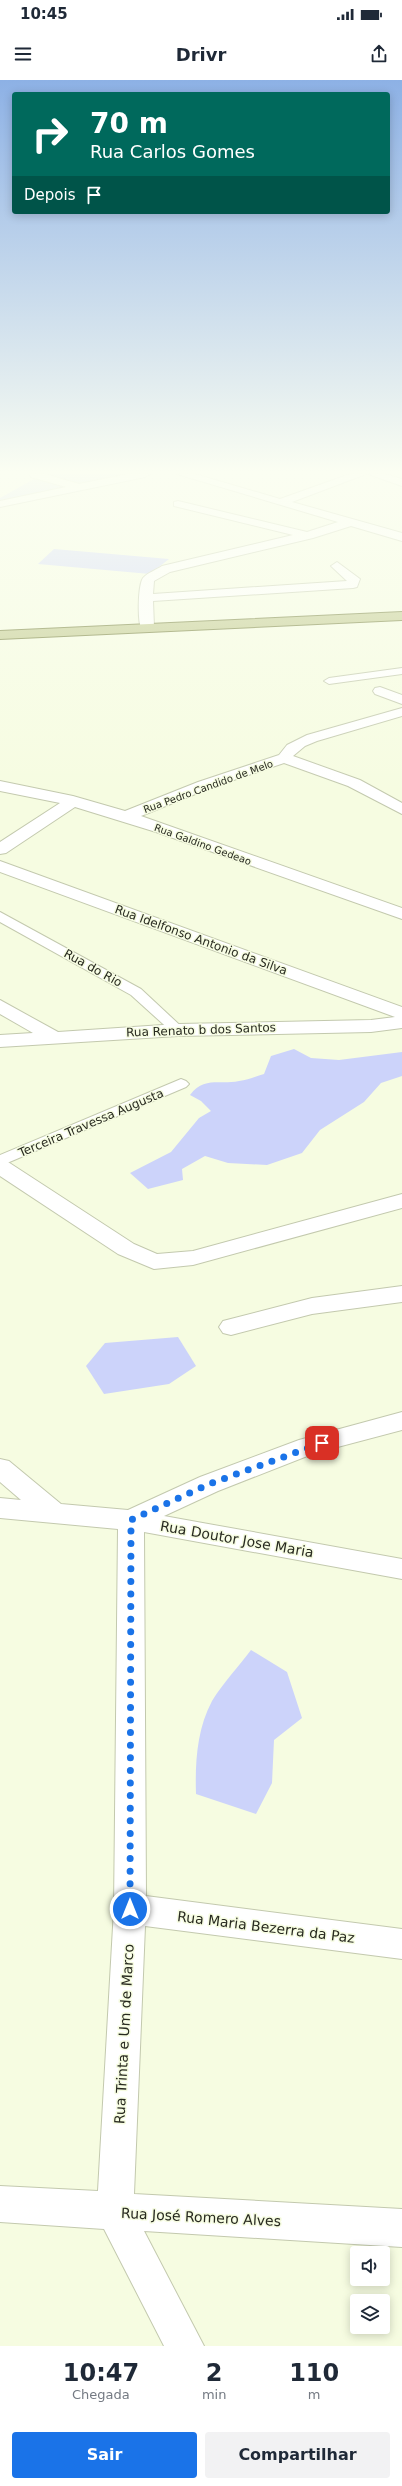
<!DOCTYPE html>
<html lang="pt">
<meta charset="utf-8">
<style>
:root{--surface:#fff;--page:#f2f2f3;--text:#1f2937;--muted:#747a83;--accent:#1a73e8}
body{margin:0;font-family:"DejaVu Sans",sans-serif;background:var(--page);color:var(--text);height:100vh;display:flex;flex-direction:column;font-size:15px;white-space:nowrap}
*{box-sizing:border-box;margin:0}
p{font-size:13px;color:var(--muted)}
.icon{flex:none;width:22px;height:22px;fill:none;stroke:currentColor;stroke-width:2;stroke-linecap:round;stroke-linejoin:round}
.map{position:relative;height:2266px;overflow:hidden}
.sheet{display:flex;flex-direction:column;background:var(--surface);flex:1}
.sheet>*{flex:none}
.hud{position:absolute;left:12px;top:12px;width:378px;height:122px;border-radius:4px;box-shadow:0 2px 10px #0003;background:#00695c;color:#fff;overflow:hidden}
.fabs{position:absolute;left:350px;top:2166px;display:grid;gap:8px}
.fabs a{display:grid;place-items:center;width:40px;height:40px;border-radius:4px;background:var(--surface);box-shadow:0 2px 10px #0003;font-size:20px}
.pin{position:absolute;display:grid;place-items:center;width:34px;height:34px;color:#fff;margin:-17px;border-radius:8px;box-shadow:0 2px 6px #0006}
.me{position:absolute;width:44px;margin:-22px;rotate:0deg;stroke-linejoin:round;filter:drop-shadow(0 0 3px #0008)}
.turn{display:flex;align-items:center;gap:14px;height:84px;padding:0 12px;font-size:18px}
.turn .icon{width:52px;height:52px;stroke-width:2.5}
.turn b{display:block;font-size:28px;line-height:34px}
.then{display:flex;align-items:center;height:38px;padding:0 12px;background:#0003;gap:8px;font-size:15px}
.eta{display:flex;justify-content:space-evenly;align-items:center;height:68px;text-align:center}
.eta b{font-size:24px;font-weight:700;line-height:28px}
.primary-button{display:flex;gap:8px;margin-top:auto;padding:8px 12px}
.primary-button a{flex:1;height:46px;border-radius:4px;background:var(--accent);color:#fff;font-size:16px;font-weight:700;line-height:46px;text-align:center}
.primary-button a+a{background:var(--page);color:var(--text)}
.status{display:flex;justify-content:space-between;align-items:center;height:28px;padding:0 20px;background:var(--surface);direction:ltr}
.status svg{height:11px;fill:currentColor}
header{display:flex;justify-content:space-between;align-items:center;height:52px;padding:0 12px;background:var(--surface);font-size:18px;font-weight:700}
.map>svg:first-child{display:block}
.green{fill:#ccd3fa}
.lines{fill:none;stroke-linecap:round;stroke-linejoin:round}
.lane-casing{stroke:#c3c9ae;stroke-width:2}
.street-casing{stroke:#c3c9ae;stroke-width:2}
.primary-casing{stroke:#6d7730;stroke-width:2}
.lane{fill:#fff;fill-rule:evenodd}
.street{fill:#fff;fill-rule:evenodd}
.primary{fill:#bec788;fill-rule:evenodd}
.route{stroke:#1a73e8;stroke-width:7;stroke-dasharray:0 12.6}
.labels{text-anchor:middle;stroke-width:3;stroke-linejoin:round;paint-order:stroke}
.far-street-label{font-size:10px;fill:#282a20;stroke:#f6fce1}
.street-label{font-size:12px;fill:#282a20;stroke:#f6fce1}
.near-street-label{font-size:14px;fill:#282a20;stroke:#f6fce1}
</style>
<div class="status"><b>10:45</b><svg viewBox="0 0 49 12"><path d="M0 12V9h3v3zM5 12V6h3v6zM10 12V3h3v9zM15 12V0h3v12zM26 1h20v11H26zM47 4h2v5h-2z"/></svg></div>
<header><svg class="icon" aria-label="menu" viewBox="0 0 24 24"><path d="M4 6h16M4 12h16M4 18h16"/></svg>Drivr<svg class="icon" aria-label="share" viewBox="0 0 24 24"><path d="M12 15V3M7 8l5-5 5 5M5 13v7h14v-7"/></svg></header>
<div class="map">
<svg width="402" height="2266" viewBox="0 0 402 2266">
<rect width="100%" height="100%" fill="#f6fce1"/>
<g class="green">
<polygon points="43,394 132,394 0,421 0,418"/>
<polygon points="54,469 169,479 150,494 38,484"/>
<path d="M294 969 311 978 339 980 402 972V996L381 1003 364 1022 320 1050 302 1073 267 1085 228 1083 205 1076 182 1089 183 1100 148 1109 130 1093 171 1072 199 1038 211 1031 201 1021 190 1015C204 996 219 1005 239 1001 248 1000 256 996 264 994L271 976Z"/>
<polygon points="178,1257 196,1286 169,1304 104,1314 86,1286 105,1263"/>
<path d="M251 1570 287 1592 302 1638 274 1660 272 1703 256 1734 196 1714C195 1682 197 1649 212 1621 223 1603 239 1586 251 1570Z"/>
</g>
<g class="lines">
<g class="lane-casing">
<g id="lane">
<polygon points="402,588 402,594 329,604 324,601 329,598"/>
<polygon points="0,832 141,909 185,950 178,954 173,953 131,915 0,842"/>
<polygon points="181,999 186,1001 189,1004 186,1007 0,1086 0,1075"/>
</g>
</g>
<g class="street-casing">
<g id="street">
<polygon points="30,394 45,394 79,404 128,394 150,394 145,397 0,427 0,421 66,407 31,397"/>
<path d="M177 394H195L280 419 350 394H366L292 422 402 453V461L351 446 313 458 170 492 154 501 153 514 347 501 331 486 337 482 360 499 357 507 353 508 153 521 154 547 152 550H142C137 543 138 505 143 498 147 493 156 490 162 486L293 455 174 426V422L178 421 307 452 338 442Z"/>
<polygon points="368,394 385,394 402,399 402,406"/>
<polygon points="380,607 402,615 402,624 375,614 373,611 375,608"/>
<polygon points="402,628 402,636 317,661 305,666 293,676 360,700 402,723 402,734 348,706 284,683 210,708 141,736 402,828 402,839 156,752 75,727 6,773 0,774 0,762 60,723 0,711 0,701 73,716 125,731 198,702 279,675 287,665 307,655"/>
<polygon points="0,781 402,927 402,948 371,952 178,956 0,967 0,955 33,953 0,934 0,920 58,952 178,944 371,940 395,937 0,792"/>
<polygon points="0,1081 8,1082 134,1164 157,1174 193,1171 402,1114 402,1128 193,1185 154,1189 118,1174 0,1096"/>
<polygon points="402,1206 402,1222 312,1234 231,1255 223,1253 219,1247 223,1241 312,1218"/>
<polygon points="402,1332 402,1350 315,1373 218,1411 164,1436 402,1479 402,1499 144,1452 146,1816 402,1849 402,1879 145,1846 134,2114 402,2129 402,2167 144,2151 204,2266 164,2266 104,2149 0,2142 0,2106 98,2111 114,1829 118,1449 0,1438 0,1418 21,1420 0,1402 0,1379 9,1381 61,1424 128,1430 200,1397 299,1360"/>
</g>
</g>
<g class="primary-casing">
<polygon id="primary" points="402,532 402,540 0,559 0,551"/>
</g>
<use href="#lane" class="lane"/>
<use href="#street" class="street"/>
<use href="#primary" class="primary"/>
</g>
<linearGradient id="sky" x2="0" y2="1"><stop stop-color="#8db1e5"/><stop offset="0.55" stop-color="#fbfef2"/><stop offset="1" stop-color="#fbfef2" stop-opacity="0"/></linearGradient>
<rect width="402" height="712" fill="url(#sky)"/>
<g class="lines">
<polyline class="route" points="130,1829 131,1440 209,1404 322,1363"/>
</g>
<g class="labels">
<g class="far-street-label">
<text transform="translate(208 706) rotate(-20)" y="4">Rua Pedro Candido de Melo</text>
<text transform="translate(203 764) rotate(20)" y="4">Rua Galdino Gedeao</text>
</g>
<g class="street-label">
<text transform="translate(201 860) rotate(20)" y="4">Rua Idelfonso Antonio da Silva</text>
<text transform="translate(93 888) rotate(29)" y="4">Rua do Rio</text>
<text transform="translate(201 950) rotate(-2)" y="4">Rua Renato b dos Santos</text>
<text transform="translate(91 1043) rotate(-23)" y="4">Terceira Travessa Augusta</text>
</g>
<g class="near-street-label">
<text transform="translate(237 1459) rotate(10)" y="5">Rua Doutor Jose Maria</text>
<text transform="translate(266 1847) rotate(7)" y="5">Rua Maria Bezerra da Paz</text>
<text transform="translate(124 1954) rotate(-87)" y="5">Rua Trinta e Um de Marco</text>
<text transform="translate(201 2137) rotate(3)" y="5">Rua José Romero Alves</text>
</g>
</g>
</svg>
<div class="fabs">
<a><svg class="icon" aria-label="sound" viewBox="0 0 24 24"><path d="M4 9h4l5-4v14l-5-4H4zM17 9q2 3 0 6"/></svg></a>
<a><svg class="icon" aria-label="layers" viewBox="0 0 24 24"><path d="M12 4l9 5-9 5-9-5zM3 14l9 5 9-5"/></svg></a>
</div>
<div class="pin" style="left:322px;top:1363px;background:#d93025"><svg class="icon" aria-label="arrive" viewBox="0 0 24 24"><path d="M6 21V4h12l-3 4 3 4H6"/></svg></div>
<svg class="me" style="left:130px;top:1829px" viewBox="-20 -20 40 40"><circle r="17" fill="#1a73e8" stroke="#fff" stroke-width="3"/><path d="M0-11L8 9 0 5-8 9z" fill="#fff"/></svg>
<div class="hud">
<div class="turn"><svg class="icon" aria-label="right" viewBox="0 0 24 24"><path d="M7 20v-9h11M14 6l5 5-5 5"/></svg><div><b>70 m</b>Rua Carlos Gomes</div></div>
<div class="then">Depois<svg class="icon" aria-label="arrive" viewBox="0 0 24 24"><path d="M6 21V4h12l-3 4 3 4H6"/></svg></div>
</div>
</div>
<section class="sheet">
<div class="eta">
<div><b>10:47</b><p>Chegada</p></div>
<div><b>2</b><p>min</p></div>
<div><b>110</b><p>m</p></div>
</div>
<div class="primary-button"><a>Sair</a><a>Compartilhar</a></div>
</section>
